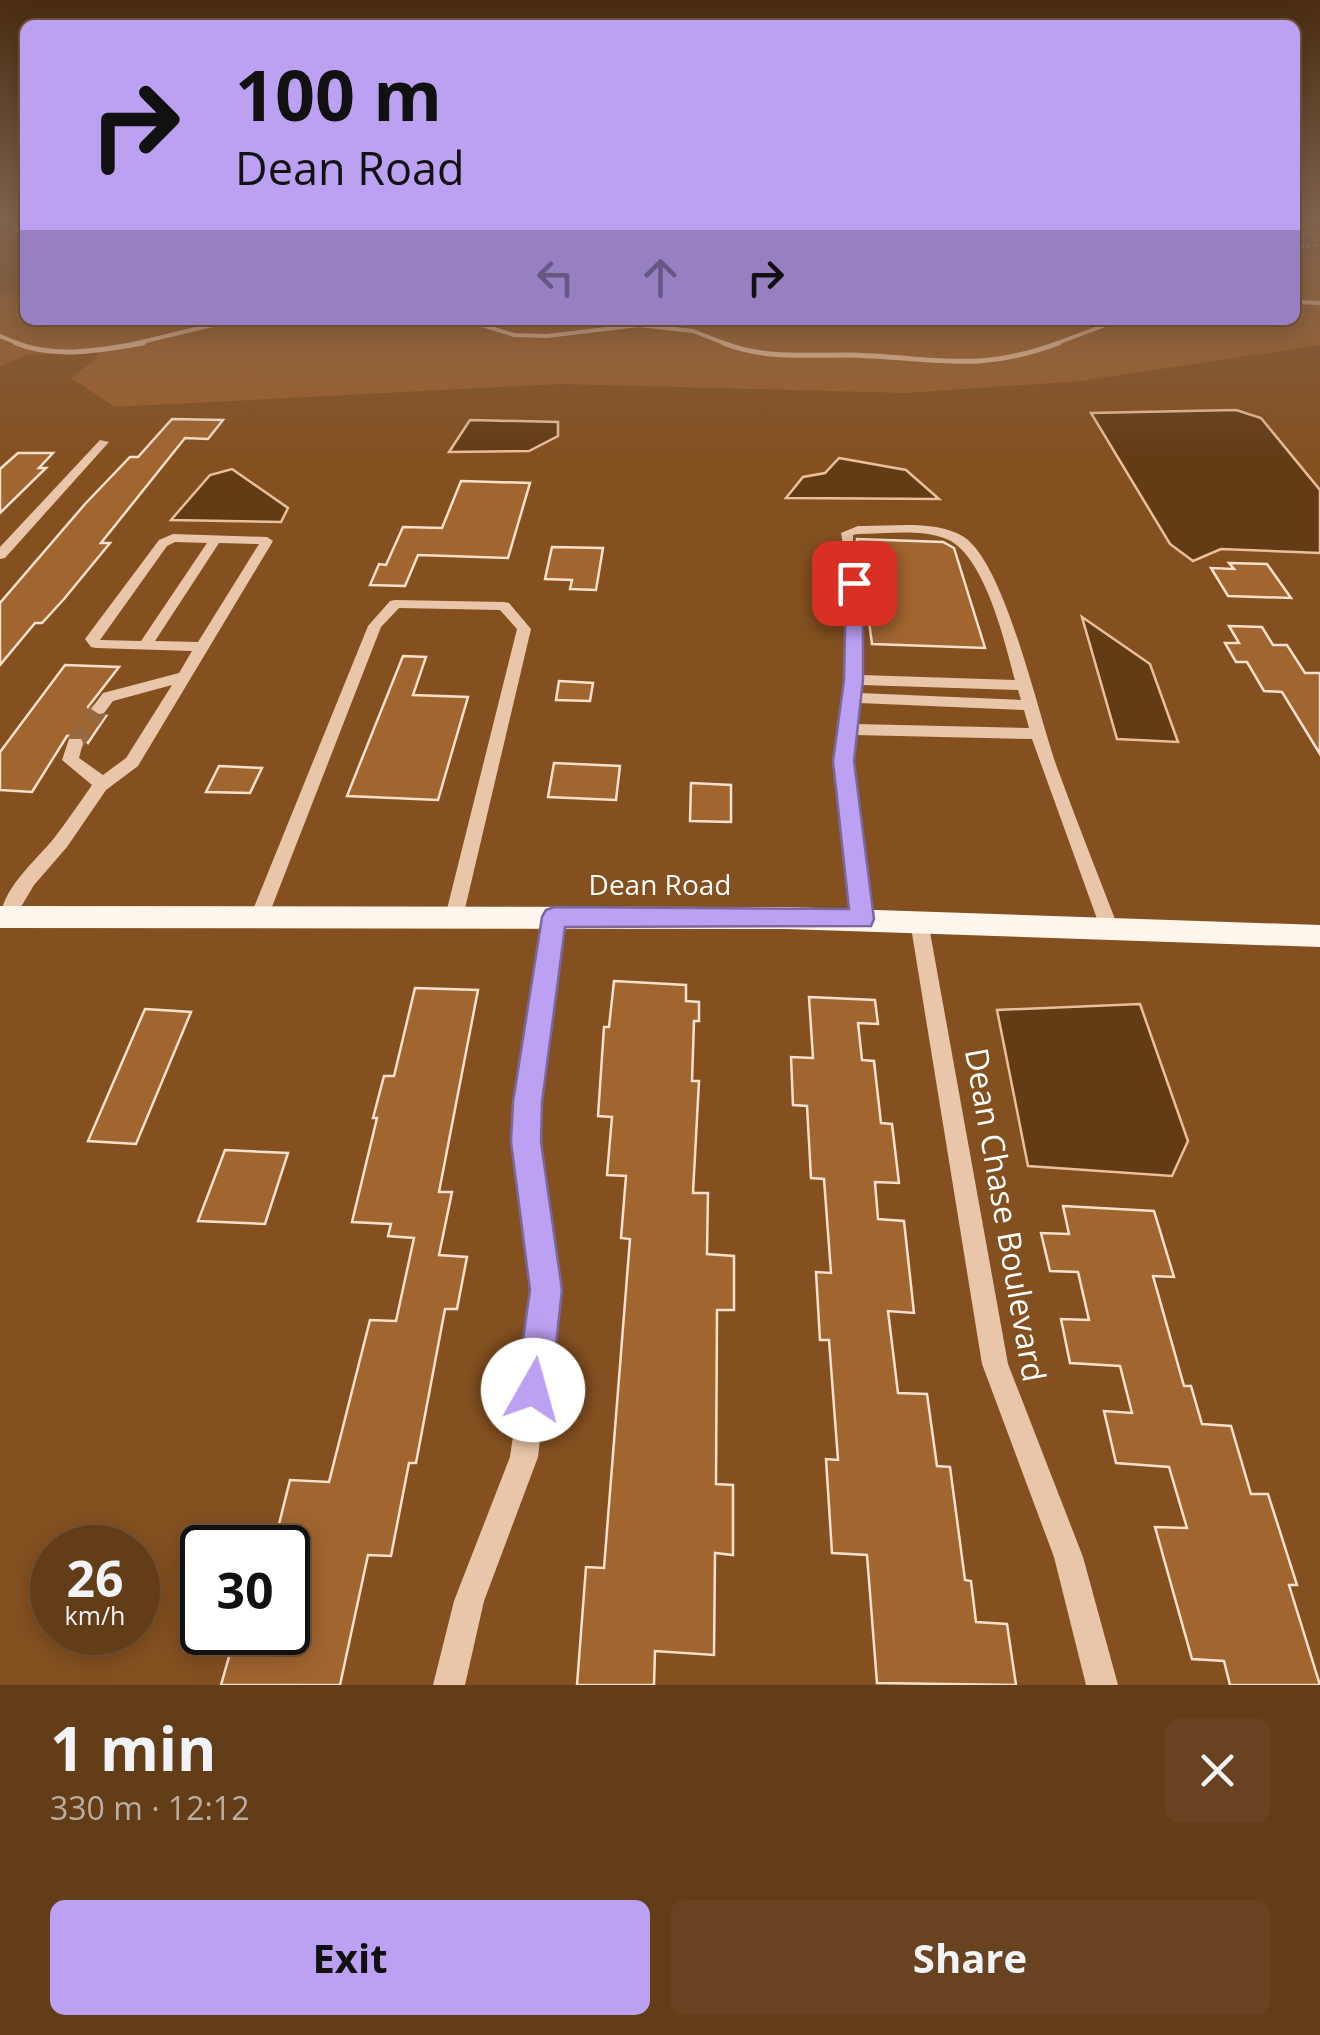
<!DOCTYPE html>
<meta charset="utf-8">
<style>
:root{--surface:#633c18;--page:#694321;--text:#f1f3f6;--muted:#bbada2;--line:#775637;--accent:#bca0f2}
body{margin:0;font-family:"Open Sans",sans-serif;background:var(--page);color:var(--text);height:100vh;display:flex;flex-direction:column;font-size:38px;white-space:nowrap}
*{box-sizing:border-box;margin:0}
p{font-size:32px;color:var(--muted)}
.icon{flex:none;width:55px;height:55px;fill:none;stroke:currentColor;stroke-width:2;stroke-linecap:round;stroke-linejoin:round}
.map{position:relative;height:1685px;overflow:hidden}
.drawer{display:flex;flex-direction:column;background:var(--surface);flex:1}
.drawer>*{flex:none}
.guide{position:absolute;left:20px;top:20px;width:1280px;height:305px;border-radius:15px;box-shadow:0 5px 25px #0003,0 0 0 2px var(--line);background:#bca0f2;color:#111;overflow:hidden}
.speed{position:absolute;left:30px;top:1525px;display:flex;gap:20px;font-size:50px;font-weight:700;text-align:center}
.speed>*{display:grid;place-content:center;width:130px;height:130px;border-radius:50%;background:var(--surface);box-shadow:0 5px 25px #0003,0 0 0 2px var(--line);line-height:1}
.speed small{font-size:25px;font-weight:400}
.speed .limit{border:5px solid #111;border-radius:15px;background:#fff;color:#111}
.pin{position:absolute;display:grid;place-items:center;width:85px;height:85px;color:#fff;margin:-42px;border-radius:20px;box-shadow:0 5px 15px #0006}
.me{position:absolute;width:110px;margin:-55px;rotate:7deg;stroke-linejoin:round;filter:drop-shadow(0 0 8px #0008)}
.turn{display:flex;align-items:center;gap:35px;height:210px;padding:0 50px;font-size:45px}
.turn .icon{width:130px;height:130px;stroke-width:2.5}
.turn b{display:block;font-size:70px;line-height:85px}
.lanes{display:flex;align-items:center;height:95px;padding:0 50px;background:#0003;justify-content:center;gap:50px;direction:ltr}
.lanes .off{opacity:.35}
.round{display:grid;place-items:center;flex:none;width:105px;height:105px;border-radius:15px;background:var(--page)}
.overview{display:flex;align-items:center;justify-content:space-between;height:170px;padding:0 50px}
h1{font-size:60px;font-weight:700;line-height:75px}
.cta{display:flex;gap:20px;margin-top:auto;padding:20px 50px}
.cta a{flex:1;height:115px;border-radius:15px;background:var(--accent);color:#111;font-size:40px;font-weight:700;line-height:115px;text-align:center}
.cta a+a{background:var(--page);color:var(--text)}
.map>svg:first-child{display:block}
.green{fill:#9c5f2a}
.water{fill:#633c16;stroke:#eabf9c;stroke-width:2.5}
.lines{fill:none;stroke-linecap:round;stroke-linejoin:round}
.stream-far1{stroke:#eabf9c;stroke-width:4}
.stream{stroke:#eabf9c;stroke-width:5}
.building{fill:#a16530;stroke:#f7e0cd;stroke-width:2.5}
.minor-tunnel-far1{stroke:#966a41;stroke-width:14;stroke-dasharray:14 6;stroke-linecap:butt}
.minor-tunnel{stroke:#966a41;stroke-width:18;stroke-dasharray:18 9;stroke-linecap:butt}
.path{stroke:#e9c6a9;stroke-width:2.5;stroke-dasharray:2.5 4;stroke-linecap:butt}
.minor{fill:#e9c6a9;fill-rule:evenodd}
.major{fill:#fef5ec;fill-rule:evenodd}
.route{fill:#bca0f2;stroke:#7a689d;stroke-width:2.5}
.labels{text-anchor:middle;stroke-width:10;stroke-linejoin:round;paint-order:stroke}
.street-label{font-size:28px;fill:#fff;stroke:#845020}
.near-street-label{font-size:32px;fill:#fff;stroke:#845020}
</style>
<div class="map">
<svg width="1320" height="1685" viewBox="0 0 1320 1685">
<rect width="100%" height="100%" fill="#845020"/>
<polygon class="green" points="1295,257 1320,257 1320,345 1081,381 906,393 559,384 115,407 71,378 97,358 98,353 26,355 0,367 0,293 25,292 25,320 1295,320"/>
<g class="water">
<polygon points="1236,410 1261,418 1320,490 1320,553 1221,549 1193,561 1170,544 1091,413"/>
<polygon points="470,420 558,422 558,436 529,451 449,452"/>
<polygon points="839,458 906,470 939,499 786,498 803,477 825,473"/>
<polygon points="232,469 288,508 281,522 171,520 210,475"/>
<polygon points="1082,617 1150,664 1178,742 1117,739"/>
<polygon points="1140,1004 1188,1141 1172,1176 1028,1166 997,1010"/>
</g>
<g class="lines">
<g class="stream-far1">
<polyline points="1295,302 1320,303"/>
<polyline points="300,320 330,320"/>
<polyline points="465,320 514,335 547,336 639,325 693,331 729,345"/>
<polyline points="0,336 22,345"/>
<polyline points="129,345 233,320"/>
<polyline points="1052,345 1119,320"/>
</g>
<g class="stream">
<path d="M16 343C55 359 103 350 143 343"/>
<path d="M723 343C765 359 801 355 845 355 931 356 972 375 1059 343"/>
</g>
</g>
<g class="building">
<polygon points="172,419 223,420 208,439 185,438 101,543 110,543 64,599 42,623 35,623 0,665 0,603 85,504 130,457 138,457"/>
<polygon points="18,453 53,453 39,468 46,468 0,513 0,469"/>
<polygon points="461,481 530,483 508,558 418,555 405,586 370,585 379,564 386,565 403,527 442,528"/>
<polygon points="857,539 943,542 954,548 985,648 872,644 862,569 854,562 843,567 842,556 856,557"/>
<polygon points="552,547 603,548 596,590 570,589 572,580 545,579"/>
<polygon points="1229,563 1267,564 1291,598 1228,596 1211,568 1234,569"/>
<polygon points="1229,626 1262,627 1273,645 1287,645 1305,673 1320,673 1320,754 1282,692 1264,691 1247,662 1236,662 1225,643 1239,643"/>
<polygon points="403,656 426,657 413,695 468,697 438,800 347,796"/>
<polygon points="65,665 119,667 88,707 97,717 106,716 88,743 81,735 67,736 32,792 0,790 0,752"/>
<polygon points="559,681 593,683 590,701 556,700"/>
<polygon points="554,763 620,766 616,800 548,797"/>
<polygon points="219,766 262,768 250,793 206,792"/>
<polygon points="691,783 731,785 731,822 690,821"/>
<polygon points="614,981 686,985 686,1001 699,1002 699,1021 694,1021 692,1081 699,1081 693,1193 708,1193 707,1254 734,1256 734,1310 717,1310 716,1484 733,1485 733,1555 715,1553 714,1655 655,1651 654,1685 577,1685 586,1567 604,1568 630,1239 621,1238 626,1176 607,1175 612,1117 598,1116 604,1027 609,1027"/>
<polygon points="415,988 478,990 439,1192 452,1192 439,1255 467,1257 457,1309 445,1309 416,1463 409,1463 391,1556 368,1555 340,1685 221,1685 236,1632 288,1632 288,1548 273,1548 290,1480 329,1482 370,1320 396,1321 414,1238 388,1236 391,1224 352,1222 377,1118 373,1118 384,1076 394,1076"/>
<polygon points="809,997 875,1000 878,1024 858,1023 862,1060 874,1061 881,1123 892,1124 899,1183 875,1182 878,1219 904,1221 914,1313 888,1311 898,1393 927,1394 937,1466 950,1467 965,1580 971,1581 976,1622 1007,1624 1016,1685 877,1683 867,1555 832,1553 826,1459 838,1460 829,1340 820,1340 816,1272 831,1273 824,1179 811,1178 807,1106 793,1105 791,1057 813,1058"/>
<polygon points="145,1009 191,1012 136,1144 88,1141"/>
<polygon points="225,1150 288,1153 265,1224 198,1221"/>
<polygon points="1063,1206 1154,1211 1174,1277 1153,1276 1184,1386 1191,1386 1202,1424 1231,1426 1251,1494 1268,1494 1297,1585 1289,1585 1320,1685 1230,1685 1224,1661 1192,1659 1155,1527 1187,1528 1169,1467 1116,1463 1104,1411 1132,1413 1120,1366 1070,1363 1061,1319 1089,1320 1078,1272 1050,1271 1041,1233 1069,1234"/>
</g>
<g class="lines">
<polyline class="minor-tunnel-far1" points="849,551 852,569"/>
<polyline class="minor-tunnel" points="75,743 99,709"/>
<g class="path">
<polyline points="1295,236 1320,232"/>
<polyline points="1295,249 1320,244"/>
</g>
<g class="minor">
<polygon points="17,222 25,222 19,227 25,229 25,233 10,230"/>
<polygon points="100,440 109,442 5,558 0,559 0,547"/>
<path d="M858 526C890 527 935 519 964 537 1006 565 1039 719 1058 770 1077 822 1098 875 1118 927L1116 933 1109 935 1102 933 1100 927 1032 739 855 735 852 761 871 919 869 924 862 927 855 924 836 761 847 680 846 569 852 565 858 569 861 675 1015 680C1005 643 984 551 944 538 917 529 886 534 858 534L853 535V554H845L841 533ZM861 685 1018 690 1021 700 860 693ZM859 703 1024 710 1029 728 856 724Z"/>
<path d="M173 534 267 537 273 541 138 766 106 790 67 847 34 885 12 922 0 923C0 889 35 862 55 837 68 820 80 802 92 785L62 760 69 739H81L83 743 79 758 103 775 126 758 172 685 113 701 104 713 99 714 91 709 103 693 179 673 192 651 96 648 91 647 85 639 159 540ZM175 542 207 543 141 641 100 640 167 546ZM219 543 259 544 198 642 155 641Z"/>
<polygon points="395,600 504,602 509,603 531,629 463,917 461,922 454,925 447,922 445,917 517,629 500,610 399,608 381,627 268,917 266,922 259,925 252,922 250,917 368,626 390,601"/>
<polygon points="554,909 561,912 563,917 539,1102 537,1142 558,1290 538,1457 484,1601 465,1685 433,1685 454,1601 510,1457 534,1290 515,1142 517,1102 545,917 547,912"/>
<polygon points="919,913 926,916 928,921 1008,1364 1083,1557 1118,1685 1086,1685 1054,1557 982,1364 910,921 912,916"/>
</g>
<polygon class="major" points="0,906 787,907 1320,925 1320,947 787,929 0,928"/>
</g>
<linearGradient id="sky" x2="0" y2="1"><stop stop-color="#492c12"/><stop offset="0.48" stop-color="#82644e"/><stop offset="1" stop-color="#82644e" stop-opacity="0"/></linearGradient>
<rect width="1320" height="458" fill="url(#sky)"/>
<polygon class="route" points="854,578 863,583 863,680 854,761 874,919 871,926 565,927 542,1102 541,1142 562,1290 551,1390 545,1402 533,1407 521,1402 516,1390 530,1290 511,1142 513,1102 542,917 546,910 554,907 849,909 833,761 844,680 846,583"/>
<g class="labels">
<g class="street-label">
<text x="660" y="895">Dean Road</text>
</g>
<g class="near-street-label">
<text transform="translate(1005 1215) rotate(80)" y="11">Dean Chase Boulevard</text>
</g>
</g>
</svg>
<div class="speed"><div>26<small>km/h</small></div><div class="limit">30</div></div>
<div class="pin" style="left:854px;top:583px;background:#d93025"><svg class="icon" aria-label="arrive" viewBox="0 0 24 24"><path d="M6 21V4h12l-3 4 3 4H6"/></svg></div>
<svg class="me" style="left:533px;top:1390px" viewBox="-20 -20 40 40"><circle r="19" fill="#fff"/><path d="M0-13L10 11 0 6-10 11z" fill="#bca0f2"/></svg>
<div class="guide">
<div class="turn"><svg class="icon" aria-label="right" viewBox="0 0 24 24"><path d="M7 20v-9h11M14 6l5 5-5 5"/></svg><div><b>100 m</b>Dean Road</div></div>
<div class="lanes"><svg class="icon off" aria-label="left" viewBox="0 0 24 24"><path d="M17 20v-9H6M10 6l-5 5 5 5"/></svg><svg class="icon off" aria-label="ahead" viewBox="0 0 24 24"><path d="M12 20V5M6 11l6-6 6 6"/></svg><svg class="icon" aria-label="right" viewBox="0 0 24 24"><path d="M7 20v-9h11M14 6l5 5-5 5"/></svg></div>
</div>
</div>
<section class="drawer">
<div class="overview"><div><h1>1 min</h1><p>330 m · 12:12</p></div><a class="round"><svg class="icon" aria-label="close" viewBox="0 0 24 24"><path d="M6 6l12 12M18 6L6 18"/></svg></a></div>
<div class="cta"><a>Exit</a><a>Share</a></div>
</section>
